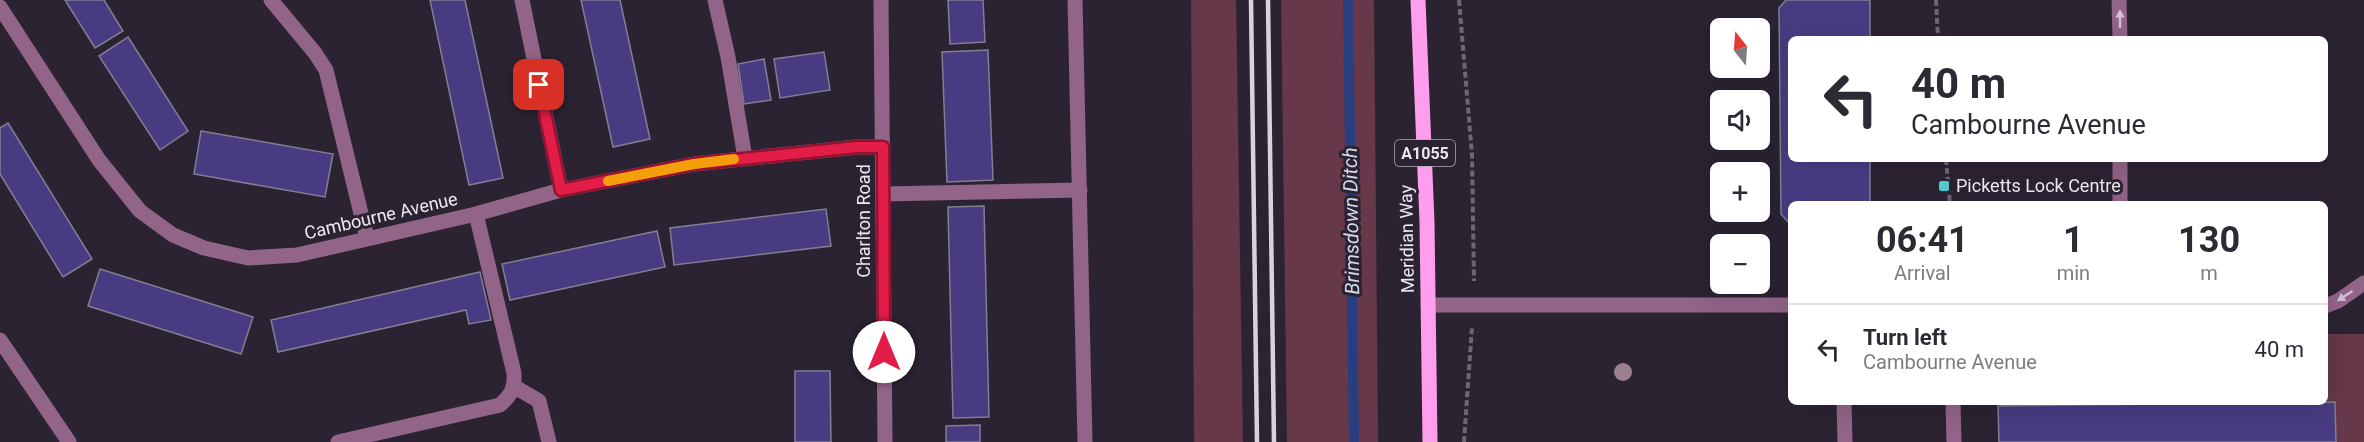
<!DOCTYPE html>
<meta charset="utf-8">
<style>
:root{--surface:#fff;--page:#f2f2f3;--text:#2b2b33;--muted:#7c7c81;--line:#e1e1e2}
body{margin:0;font-family:Roboto,sans-serif;background:var(--page);color:var(--text);height:100vh;display:flex;flex-direction:column;font-size:22px;white-space:nowrap}
*{box-sizing:border-box;margin:0}
p{font-size:20px;color:var(--muted)}
.icon{flex:none;width:33px;height:33px;fill:none;stroke:currentColor;stroke-width:2;stroke-linecap:round;stroke-linejoin:round}
.map{position:relative;flex:1;overflow:hidden}
.side{position:absolute;left:1788px;top:201px;width:540px;height:204px;display:flex;flex-direction:column;background:var(--surface);border-radius:9px;box-shadow:0 6px 24px #0002}
.side>*{flex:none}
.banner{position:absolute;left:1788px;top:36px;width:540px;height:126px;border-radius:9px;box-shadow:0 6px 24px #0002;background:#fff;color:var(--text);overflow:hidden}
.needle{width:39px;rotate:343deg}
.buttons{position:absolute;left:1710px;top:18px;display:grid;gap:12px}
.buttons a{display:grid;place-items:center;width:60px;height:60px;border-radius:9px;background:var(--surface);box-shadow:0 6px 24px #0002;font-size:30px}
.pin{position:absolute;display:grid;place-items:center;width:51px;height:51px;color:#fff;margin:-26px;border-radius:12px;box-shadow:0 3px 9px #0006}
.me{position:absolute;width:66px;margin:-33px;rotate:0deg;stroke-linejoin:round;filter:drop-shadow(0 0 4px #0008)}
.turn{display:flex;align-items:center;gap:21px;height:126px;padding:0 24px;font-size:27px}
.turn .icon{width:78px;height:78px;stroke-width:2.5}
.turn b{display:block;font-size:42px;line-height:51px}
.eta{display:flex;justify-content:space-evenly;align-items:center;height:102px;text-align:center}
.eta b{font-size:36px;font-weight:700;line-height:42px}
ul{padding:0;list-style:none}
li{display:flex;align-items:center;gap:18px;height:90px;padding:0 24px;border-top:2px solid var(--line)}
li div{flex:1}
li b{display:block;font-size:22px}
li em{font-style:normal}
.map>svg:first-child{display:block}
.green{fill:#663849}
.lines{fill:none;stroke-linecap:round;stroke-linejoin:round}
.stream{stroke:#283e81;stroke-width:10}
.building{fill:#493b82;stroke:#807f92;stroke-width:1.5}
.path{stroke:#6e6674;stroke-width:4;stroke-dasharray:6 3;stroke-linecap:butt}
.minor{stroke:#926488;stroke-width:15}
.major{stroke:#ff9eec;stroke-width:15}
.rail{stroke:#d9d2dd;stroke-width:4.5}
.tree{fill:#9d7e8e}
.oneway{fill:#d2c0d2}
.route-casing{stroke:#92132f;stroke-width:15}
.route{stroke:#e11d48;stroke-width:10}
.slow{stroke:#f59e0b;stroke-width:10}
.poi-dot{fill:#51ccd2;stroke:#2c2332;stroke-width:2}
.labels{text-anchor:middle;stroke-width:6;stroke-linejoin:round;paint-order:stroke}
.shield{fill:#2c2332;stroke:#b3acb8;stroke-width:1.5}
.shield-label{font-size:16px;font-weight:bold;fill:#ede7f1}
.poi-label{font-size:18px;fill:#ede7f1;stroke:#2c2332;text-anchor:start}
.street-label{font-size:18px;fill:#ede7f1;stroke:#2c2332}
.water-label{font-size:20px;font-style:italic;fill:#d1daee;stroke:#2c2332}
</style>
<div class="map">
<svg width="2364" height="442" viewBox="0 0 2364 442">
<rect width="100%" height="100%" fill="#2c2332"/>
<g class="green">
<polygon points="1191,0 1236,0 1243,442 1194,442"/>
<polygon points="1281,0 1374,0 1378,442 1287,442"/>
<polygon points="2325,334 2364,334 2364,442 2001,442 2001,402 2325,402"/>
</g>
<g class="lines">
<polyline class="stream" points="1348,0 1354,442"/>
</g>
<g class="building">
<polygon points="65,0 104,0 123,31 95,48"/>
<polygon points="430,0 465,0 503,178 469,185"/>
<polygon points="581,0 620,0 650,139 613,147"/>
<polygon points="948,0 983,0 985,42 950,44"/>
<polygon points="1786,0 1870,0 1870,39 1791,39 1791,159 1870,159 1870,204 1791,204 1791,225 1781,214 1779,8"/>
<polygon points="128,37 188,131 160,150 99,56"/>
<polygon points="988,50 993,180 947,182 942,52"/>
<polygon points="824,52 830,90 780,98 774,59"/>
<polygon points="764,59 771,100 744,104 738,64"/>
<polygon points="8,123 92,259 63,277 0,174 0,128"/>
<polygon points="201,131 333,154 325,197 194,174"/>
<polygon points="984,206 989,417 953,418 948,207"/>
<polygon points="826,209 831,246 674,265 670,228"/>
<polygon points="657,231 665,267 510,300 502,264"/>
<polygon points="100,269 253,317 241,354 88,306"/>
<polygon points="480,272 491,320 469,324 466,310 278,352 271,320"/>
<polygon points="795,371 830,371 831,442 795,442"/>
<polygon points="2335,402 2336,442 1999,442 1998,406"/>
<polygon points="980,425 980,442 946,442 946,426"/>
</g>
<g class="lines">
<g class="path">
<polyline points="1459,0 1472,155 1474,281"/>
<polyline points="1936,0 1938,39"/>
<polyline points="1946,159 1950,204"/>
<polyline points="1464,442 1472,327"/>
</g>
<g class="minor">
<polyline points="271,0 315,53 326,70 367,238"/>
<polyline points="522,0 561,190"/>
<polyline points="715,0 728,57 745,158"/>
<polyline points="881,0 885,442"/>
<polyline points="1075,0 1085,442"/>
<polyline points="2119,0 2120,39"/>
<polyline points="0,7 99,160 140,211 173,235 204,248 248,258 297,255 476,214 561,190 694,164 857,147 883,147"/>
<polyline points="2120,159 2120,204"/>
<polyline points="883,194 1080,190"/>
<polyline points="1428,305 1791,305"/>
<polyline points="2325,306 2338,301 2364,283"/>
<polyline points="0,340 69,442"/>
<polyline points="515,387 539,401 549,442"/>
<polyline points="1844,402 1845,442"/>
<polyline points="1953,402 1954,442"/>
<path d="M338 442 500 405C511 395 515 389 514 373L476 214"/>
</g>
<polyline class="major" points="1418,0 1427,222 1430,442"/>
<g class="rail">
<polyline points="1251,0 1257,442"/>
<polyline points="1268,0 1274,442"/>
</g>
</g>
<circle class="tree" cx="1623" cy="372" r="9"/>
<defs><path id="oneway-solid" d="M-6-.8H1V-3.2L6.5 0L1 3.2V.8H-6Z" transform="scale(1.5)"/></defs>
<g class="oneway">
<use href="#oneway-solid" transform="translate(2120 19) rotate(-90)"/>
<use href="#oneway-solid" transform="translate(2345 296) rotate(147)"/>
</g>
<g class="lines">
<g class="route-casing">
<polyline id="route" points="539,85 561,190 694,164 857,147 883,147 884,352"/>
</g>
<use href="#route" class="route"/>
<polyline class="slow" points="608,181 694,164 734,159"/>
</g>
<rect class="poi-dot" x="1938" y="180" width="12" height="12" rx="3"/>
<g class="labels">
<rect class="shield" x="1395" y="140" width="60" height="26" rx="4.5"/>
<g class="shield-label">
<text x="1425" y="159">A1055</text>
</g>
<g class="poi-label">
<text x="1956" y="192">Picketts Lock Centre</text>
</g>
<g class="street-label">
<text transform="translate(381 216) rotate(-13)" y="6">Cambourne Avenue</text>
<text transform="translate(864 221) rotate(-90)" y="6">Charlton Road</text>
<text transform="translate(1407 239) rotate(-91)" y="6">Meridian Way</text>
</g>
<g class="water-label">
<text transform="translate(1351 221) rotate(-91)" y="7">Brimsdown Ditch</text>
</g>
</g>
</svg>
<div class="buttons">
<a><svg class="needle" viewBox="-14 -14 28 28"><path d="M0-13l5 13h-10z" fill="#e53935"/><path d="M0 13l5-13h-10z" fill="#7c7c81"/></svg></a>
<a><svg class="icon" aria-label="sound" viewBox="0 0 24 24"><path d="M4 9h4l5-4v14l-5-4H4zM17 9q2 3 0 6"/></svg></a>
<a>+</a>
<a>−</a>
</div>
<div class="pin" style="left:539px;top:85px;background:#d93025"><svg class="icon" aria-label="arrive" viewBox="0 0 24 24"><path d="M6 21V4h12l-3 4 3 4H6"/></svg></div>
<svg class="me" style="left:884px;top:352px" viewBox="-20 -20 40 40"><circle r="19" fill="#fff"/><path d="M0-13L10 11 0 6-10 11z" fill="#e11d48"/></svg>
<div class="banner">
<div class="turn"><svg class="icon" aria-label="left" viewBox="0 0 24 24"><path d="M17 20v-9H6M10 6l-5 5 5 5"/></svg><div><b>40 m</b>Cambourne Avenue</div></div>
</div>
<section class="side">
<div class="eta">
<div><b>06:41</b><p>Arrival</p></div>
<div><b>1</b><p>min</p></div>
<div><b>130</b><p>m</p></div>
</div>
<ul>
<li><svg class="icon" aria-label="left" viewBox="0 0 24 24"><path d="M17 20v-9H6M10 6l-5 5 5 5"/></svg><div><b>Turn left</b><p>Cambourne Avenue</p></div><em>40 m</em></li>
</ul>
</section>
</div>
